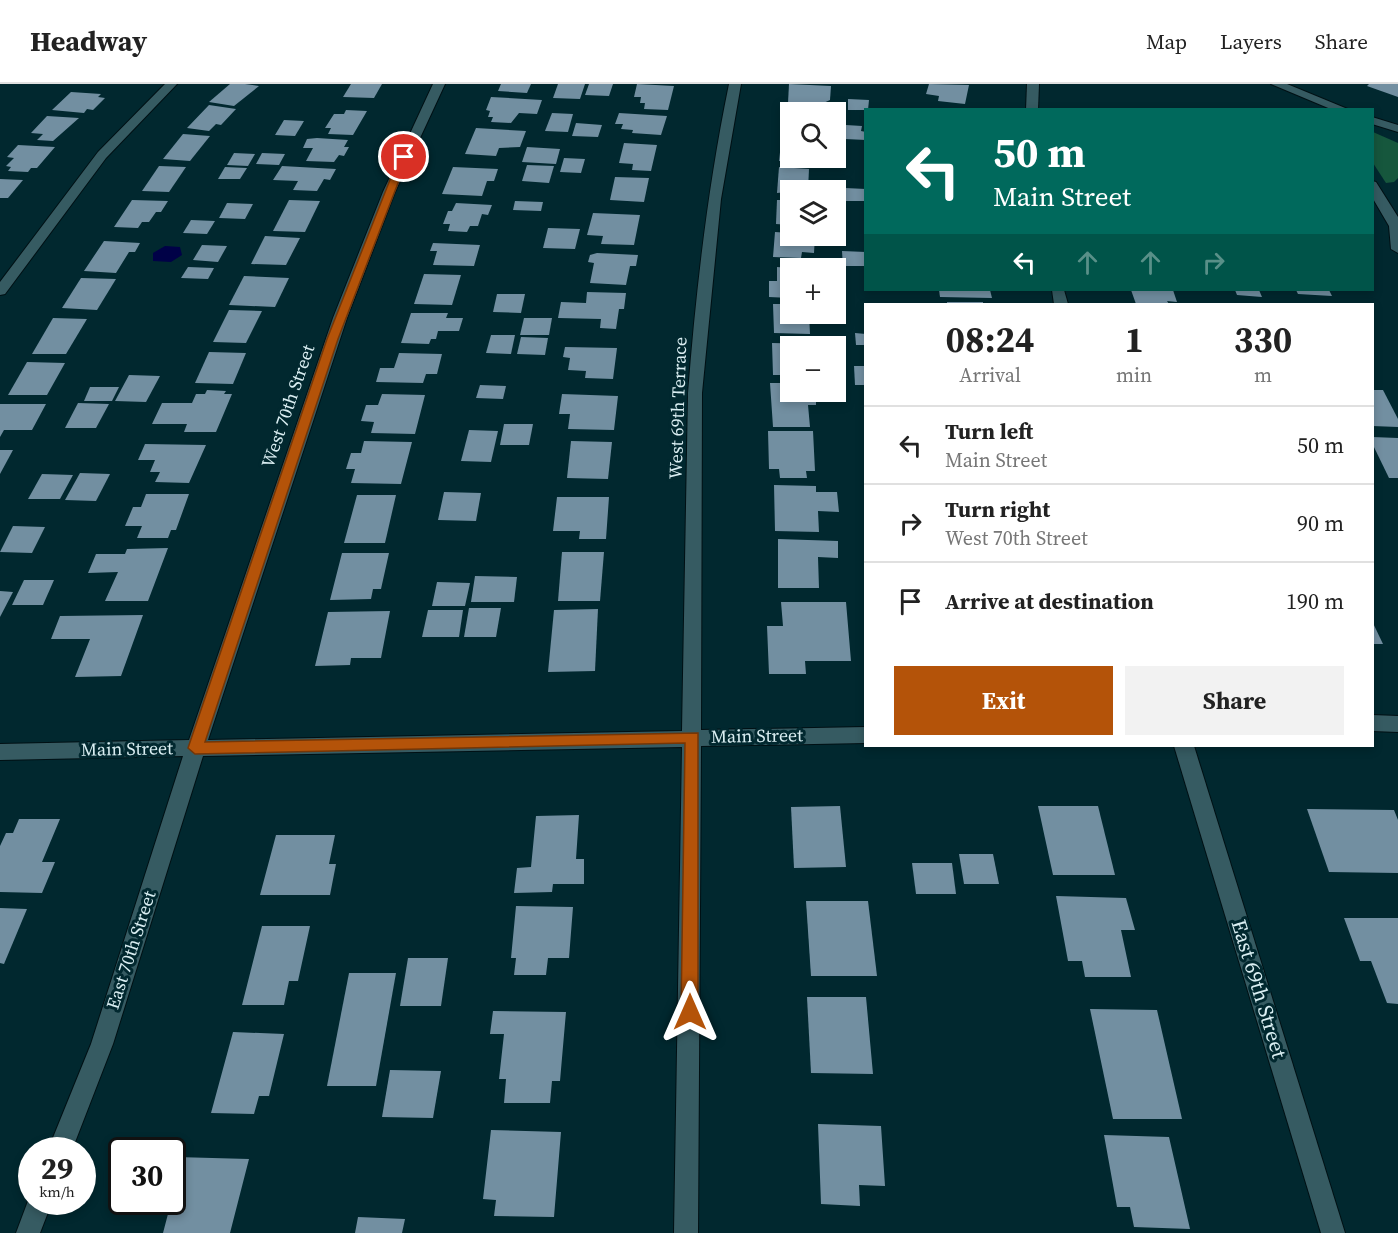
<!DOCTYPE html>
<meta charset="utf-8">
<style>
:root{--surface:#fff;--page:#f2f2f2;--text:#222;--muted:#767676;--line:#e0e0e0;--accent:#b45309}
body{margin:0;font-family:"Source Serif 4",serif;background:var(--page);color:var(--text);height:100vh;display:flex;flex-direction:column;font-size:22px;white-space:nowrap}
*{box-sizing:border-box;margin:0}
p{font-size:20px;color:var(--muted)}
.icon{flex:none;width:33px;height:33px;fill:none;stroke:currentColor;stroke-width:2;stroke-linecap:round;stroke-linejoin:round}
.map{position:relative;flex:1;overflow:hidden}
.sheet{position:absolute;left:864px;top:219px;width:510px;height:444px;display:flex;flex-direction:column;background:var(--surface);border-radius:0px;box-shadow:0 3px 9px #0003}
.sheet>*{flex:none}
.top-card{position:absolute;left:864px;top:24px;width:510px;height:183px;border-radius:0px;box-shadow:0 3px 9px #0003;background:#00695c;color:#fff;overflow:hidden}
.controls{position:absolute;left:780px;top:18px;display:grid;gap:12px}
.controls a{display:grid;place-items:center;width:66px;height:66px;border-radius:0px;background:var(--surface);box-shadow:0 3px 9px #0003;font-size:30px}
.speed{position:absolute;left:18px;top:1053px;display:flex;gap:12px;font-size:30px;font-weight:700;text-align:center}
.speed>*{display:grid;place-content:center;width:78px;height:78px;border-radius:50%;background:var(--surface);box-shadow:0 3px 9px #0003;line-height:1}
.speed small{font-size:15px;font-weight:400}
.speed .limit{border:3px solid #111;border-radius:9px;background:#fff;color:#111}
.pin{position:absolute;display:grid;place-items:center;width:51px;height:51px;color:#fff;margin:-26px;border:3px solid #fff;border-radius:50%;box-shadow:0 2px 6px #0007}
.me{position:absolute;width:66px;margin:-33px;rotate:0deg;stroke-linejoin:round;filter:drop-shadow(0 0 4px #0008)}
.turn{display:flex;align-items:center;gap:21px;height:126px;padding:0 30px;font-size:27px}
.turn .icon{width:78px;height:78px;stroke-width:2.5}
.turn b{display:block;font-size:42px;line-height:51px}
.lanes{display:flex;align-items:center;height:57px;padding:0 30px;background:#0003;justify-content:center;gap:30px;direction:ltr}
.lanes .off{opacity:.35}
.eta{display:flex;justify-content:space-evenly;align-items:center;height:102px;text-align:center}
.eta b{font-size:36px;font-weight:700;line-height:42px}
.cta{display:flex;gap:12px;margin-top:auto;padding:12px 30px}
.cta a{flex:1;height:69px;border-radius:0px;background:var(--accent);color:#fff;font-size:24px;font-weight:700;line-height:69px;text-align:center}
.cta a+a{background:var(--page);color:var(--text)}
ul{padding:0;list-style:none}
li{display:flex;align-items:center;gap:18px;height:78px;padding:0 30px;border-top:2px solid var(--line)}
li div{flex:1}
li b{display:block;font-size:22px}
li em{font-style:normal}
header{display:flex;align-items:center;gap:36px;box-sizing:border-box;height:84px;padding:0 30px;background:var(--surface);border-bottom:2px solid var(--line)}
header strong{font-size:28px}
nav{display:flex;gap:33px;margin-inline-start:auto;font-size:21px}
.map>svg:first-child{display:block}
.green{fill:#16573d}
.water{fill:#000147}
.building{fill:#728fa1}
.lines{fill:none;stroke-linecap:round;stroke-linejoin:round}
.minor-casing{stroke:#001014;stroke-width:2}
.minor{fill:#365b62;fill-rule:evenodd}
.route{fill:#b45309;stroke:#753606;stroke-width:1.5}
.labels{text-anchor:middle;stroke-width:6;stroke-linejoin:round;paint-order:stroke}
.street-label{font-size:18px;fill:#daeef2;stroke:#01282f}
.near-street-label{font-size:21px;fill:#daeef2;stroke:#01282f}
</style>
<header>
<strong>Headway</strong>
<nav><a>Map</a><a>Layers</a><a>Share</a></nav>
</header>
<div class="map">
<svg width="1398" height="1149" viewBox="0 0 1398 1149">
<rect width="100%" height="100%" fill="#01282f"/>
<polygon class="green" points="1373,48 1398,59 1398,94 1394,98 1386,99 1373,79"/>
<polygon class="water" points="165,162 180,163 182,171 171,178 153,177 153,169"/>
<g class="building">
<polygon points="230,0 245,0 259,2 234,22 209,18"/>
<polygon points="351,0 382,0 374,14 343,13"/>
<polygon points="501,0 531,0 527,9 498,7"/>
<polygon points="558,0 585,0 580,15 553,14"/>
<polygon points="589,0 613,0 609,12 585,11"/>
<polygon points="637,0 674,2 668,26 644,25 645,19 640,19 641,13 634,13"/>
<polygon points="789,0 831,2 830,16 819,21 788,19"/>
<polygon points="929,0 969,1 965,20 938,17 939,12 926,10"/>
<polygon points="1369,0 1398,0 1398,13 1367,2"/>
<polygon points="71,8 101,10 98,13 105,14 93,26 87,25 84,29 52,26"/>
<polygon points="491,13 542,16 537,30 519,29 511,39 491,38 493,33 488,33 490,27 486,26"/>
<polygon points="848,15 869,16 868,26 848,26"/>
<polygon points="209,21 236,25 221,41 216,40 209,47 187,44"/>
<polygon points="786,25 817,27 817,28 790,28 790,45 783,45"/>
<polygon points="346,26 367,27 353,51 328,50 331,44 325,44 334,30 344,30"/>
<polygon points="552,29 573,30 568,48 545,47"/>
<polygon points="619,29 667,32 661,51 632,49 633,46 621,45 623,40 615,40"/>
<polygon points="47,32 79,34 53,57 37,56 43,50 31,49"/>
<polygon points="284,36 304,37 295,52 275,51"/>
<polygon points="576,39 602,41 598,53 572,52"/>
<polygon points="846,41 862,42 861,47 866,48 866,56 845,55"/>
<polygon points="476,44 526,47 520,63 499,64 496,72 465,70"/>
<polygon points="183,50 210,52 190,77 163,75"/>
<polygon points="782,51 790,51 790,74 808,74 808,78 779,77"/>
<polygon points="317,54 348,56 344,63 349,63 344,72 339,71 334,78 306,77 313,64 303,64 307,55"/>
<polygon points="624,59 657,61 651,87 632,86 633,80 619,79"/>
<polygon points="18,61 55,63 37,84 31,84 28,88 8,87 11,83 6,82 14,74 7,73"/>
<polygon points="527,63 560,65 556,80 522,78"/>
<polygon points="234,69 255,70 248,82 227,81"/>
<polygon points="262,69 285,70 279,81 256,80"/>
<polygon points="564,74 585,75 581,89 560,88"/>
<polygon points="527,81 554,82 549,99 522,97"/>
<polygon points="159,82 186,83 169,108 142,107"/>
<polygon points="282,82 336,85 330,96 324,95 317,107 293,106 298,97 273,96"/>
<polygon points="225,83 247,84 240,95 218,95"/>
<polygon points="453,83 498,85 494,97 487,97 482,112 442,110"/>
<polygon points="779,83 809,85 808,106 777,109"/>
<polygon points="615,93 649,94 644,118 610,116"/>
<polygon points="0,95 23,96 8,114 0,114"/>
<polygon points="845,104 866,105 866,117 845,117"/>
<polygon points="132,116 168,117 161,128 156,128 149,138 142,138 138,144 114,143"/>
<polygon points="289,116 320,117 305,148 273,147"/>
<polygon points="777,116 790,116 790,141 776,140"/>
<polygon points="515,117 543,118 541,127 513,126"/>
<polygon points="227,119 253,120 245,135 219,134"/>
<polygon points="456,119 492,121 488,131 482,130 478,142 470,142 467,148 448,147 450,140 443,140 448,127 452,127"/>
<polygon points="593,129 640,131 634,161 601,160 603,152 587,151"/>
<polygon points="191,136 215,137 207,150 183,149"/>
<polygon points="548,144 580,145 575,165 543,164"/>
<polygon points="775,148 790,149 790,152 815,152 814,169 802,168 801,174 773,173"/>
<polygon points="265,152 300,154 286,181 251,180"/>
<polygon points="104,157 140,159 135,168 129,168 116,189 84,187"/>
<polygon points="433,159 480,161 474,182 433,181 437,167 430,167"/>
<polygon points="202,161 227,162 218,178 193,176"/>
<polygon points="842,167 866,168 866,182 843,182"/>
<polygon points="597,169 638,171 636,182 630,182 626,201 590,199 594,179 588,178 590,171"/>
<polygon points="188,183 214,184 208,195 181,194"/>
<polygon points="777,183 790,184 790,214 769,213 769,197 777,197"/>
<polygon points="424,190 461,191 452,221 414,220"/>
<polygon points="244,192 289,194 275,223 229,221"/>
<polygon points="81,194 116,195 97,226 62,224"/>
<polygon points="939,206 990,206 992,214 940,213"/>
<polygon points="1131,206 1173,206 1177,218 1167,217 1169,220 1136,220"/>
<polygon points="1235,206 1259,206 1262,213 1237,211"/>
<polygon points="1296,206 1329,206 1332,212 1298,210"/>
<polygon points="587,208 626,209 624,225 619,225 616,245 600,244 601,235 558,234 561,218 586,219"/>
<polygon points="497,210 525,210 521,229 493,228"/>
<rect x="947" y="218" width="36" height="2"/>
<polygon points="773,220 790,220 790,230 809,230 810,250 774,249"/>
<polygon points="229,226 262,227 246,259 213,258"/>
<polygon points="411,229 448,229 446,234 463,234 459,247 438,247 436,255 431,255 429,260 401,259"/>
<polygon points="53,234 87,235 66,270 32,270"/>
<polygon points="524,234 552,234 549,251 520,251"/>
<polygon points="855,249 866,250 866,261 856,261"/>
<polygon points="491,251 515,251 511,270 486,269"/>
<polygon points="521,253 548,254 545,271 517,270"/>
<polygon points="772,259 813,260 813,262 790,262 790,291 773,291"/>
<polygon points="565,263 617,264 613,295 585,294 586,287 568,286 570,274 563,273"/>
<polygon points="209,268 246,269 233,300 195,299"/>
<polygon points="399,269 442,270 437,290 426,290 423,299 376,298 380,284 394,284"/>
<polygon points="27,278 65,279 47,311 8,311"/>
<polygon points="854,282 866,282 866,301 855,301"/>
<polygon points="129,291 160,292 146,318 115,317"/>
<polygon points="770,299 790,299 790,308 816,308 816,321 808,321 810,343 773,343"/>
<polygon points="480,301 506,302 503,315 476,314"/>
<polygon points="90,303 119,303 112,317 84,317"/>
<polygon points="207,306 226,307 224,310 232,310 216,348 184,348 187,340 152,340 162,319 192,319 196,310 205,310"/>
<polygon points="1372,306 1383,306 1398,335 1398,343 1372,342"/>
<polygon points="382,310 425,311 415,350 371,349 374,338 361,337 366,321 378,321"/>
<polygon points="562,310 618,312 614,346 568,345 570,330 559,330"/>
<polygon points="78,319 109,320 96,344 65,344"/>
<polygon points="0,320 46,320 32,346 4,346 0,353"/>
<polygon points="504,340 533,340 529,361 500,361"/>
<polygon points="469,346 498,347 491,378 461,377"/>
<polygon points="768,347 813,347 815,387 806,387 807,394 780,394 779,385 769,385"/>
<polygon points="1372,353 1398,354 1398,394 1389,394 1372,359"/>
<polygon points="364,357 412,358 401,400 351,399 355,385 346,385 351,369 361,369"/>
<polygon points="571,357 612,358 608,395 567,394"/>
<polygon points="145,360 206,361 189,399 155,398 160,388 150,388 155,376 138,376"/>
<polygon points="0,366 13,366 0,390"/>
<polygon points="80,389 110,390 96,417 65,416"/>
<polygon points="42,390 73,391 60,415 28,415"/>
<polygon points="774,401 816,402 816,408 837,408 839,428 818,427 819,448 775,447"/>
<polygon points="444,408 481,409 476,437 438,436"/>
<polygon points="146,410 189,410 176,446 171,446 168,454 137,454 142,442 125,442 133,423 141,423"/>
<polygon points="357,411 396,411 385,459 344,459"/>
<polygon points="557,413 609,413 606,455 579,455 580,447 553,447"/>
<polygon points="13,442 45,443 32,469 0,468"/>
<polygon points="778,455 838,457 838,474 818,473 819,504 778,504"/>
<polygon points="168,464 148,517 105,517 118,488 88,489 96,470 125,470 127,465"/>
<polygon points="562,468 604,468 600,517 558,517"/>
<polygon points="342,469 389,469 381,505 373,505 371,515 330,516"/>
<polygon points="475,492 517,493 514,518 471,518"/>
<polygon points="24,496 54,496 43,521 12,521"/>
<polygon points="437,498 470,499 465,522 432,522"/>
<polygon points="0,507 13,508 0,533"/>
<polygon points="781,518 846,518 851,577 805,577 806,590 769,590 767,542 783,542"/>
<polygon points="469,524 501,524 496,553 464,553"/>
<polygon points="598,525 595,587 548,588 554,526"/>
<polygon points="428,526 463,526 459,553 422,553"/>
<polygon points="390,527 381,574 351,574 350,581 315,582 328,528"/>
<polygon points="143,531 121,592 75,593 90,555 51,555 60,532"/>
<polygon points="1372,537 1383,560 1372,560"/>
<polygon points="840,722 846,783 794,784 791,723"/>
<polygon points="1038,722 1098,722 1115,791 1053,791"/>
<polygon points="1307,725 1394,726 1398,736 1398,789 1329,788"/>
<polygon points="579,731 576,775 584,775 584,800 553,800 552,808 514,809 517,784 531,783 536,732"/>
<polygon points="19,735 60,735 42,778 55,778 42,809 0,808 0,762 6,749 13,749"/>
<polygon points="276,751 335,751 329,780 336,780 330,811 260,811"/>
<polygon points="959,770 993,770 999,800 964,800"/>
<polygon points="912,779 952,779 956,810 916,810"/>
<polygon points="1056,812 1126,814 1135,846 1121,846 1131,893 1085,893 1082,877 1068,877"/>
<polygon points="806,817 868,817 877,892 811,892"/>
<polygon points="516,822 573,823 569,874 548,874 546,891 514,891 516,874 511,874"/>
<polygon points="0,824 27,825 4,880 0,879"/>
<polygon points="1344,834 1398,834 1398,920 1387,919 1371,877 1360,877"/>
<polygon points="262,842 310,842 298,897 289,897 284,921 242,921"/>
<polygon points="408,874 448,874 441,922 400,922"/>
<polygon points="349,889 396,889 376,1002 327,1002"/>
<polygon points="807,913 866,913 873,990 811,989"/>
<polygon points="1090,925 1157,926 1182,1035 1113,1035"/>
<polygon points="493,927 566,928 560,997 552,997 550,1019 504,1019 506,995 499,995 504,950 490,950"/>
<polygon points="233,948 284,950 269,1012 259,1012 254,1030 211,1029"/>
<polygon points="390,986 441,987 433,1034 382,1033"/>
<polygon points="818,1040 881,1042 885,1102 859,1101 860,1122 821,1120"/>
<polygon points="491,1046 561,1048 554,1133 494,1132 496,1116 483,1115"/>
<polygon points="1104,1051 1169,1053 1190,1145 1134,1143 1130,1123 1117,1123"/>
<polygon points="176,1073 249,1075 230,1149 163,1149 174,1107 172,1084"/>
<polygon points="358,1133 405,1135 402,1149 355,1149"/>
</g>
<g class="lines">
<g class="minor-casing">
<g id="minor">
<polygon points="165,0 177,0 106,74 5,210 0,211 0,198 98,68"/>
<path d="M433 0H445L395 108 347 234 208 656 682 647 688 309C696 205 708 102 729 0H741L721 115 702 309 701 646 866 643V659L701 662 698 1149H674L682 663 203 672 113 960 72 1066H48L91 960 183 672 0 676V660L189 656 333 234 383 108Z"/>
<polygon points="1027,0 1039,0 1038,26 1026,26"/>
<polygon points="1271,0 1287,0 1350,26 1333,26"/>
<polygon points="1372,33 1398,41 1398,48 1372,40"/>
<polygon points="1372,97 1376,98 1398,133 1398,169 1391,165 1389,142 1372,113"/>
<polygon points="1052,206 1064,206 1068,220 1054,220"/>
<polygon points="1372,631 1398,632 1398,648 1372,647"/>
<polygon points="1174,662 1194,662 1345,1149 1321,1149"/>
<polygon points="31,1109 32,1118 52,1118 40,1149 16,1149"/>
</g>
</g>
<use href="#minor" class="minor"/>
</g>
<polygon class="route" points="404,71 408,73 338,255 205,658 698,649 698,928 696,934 690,937 684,934 681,928 685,659 195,670 188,664 327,255 399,73"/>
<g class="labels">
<g class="street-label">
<text transform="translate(288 322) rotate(-71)" y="6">West 70th Street</text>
<text transform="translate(678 324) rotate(-88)" y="6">West 69th Terrace</text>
<text transform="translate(757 652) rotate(-1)" y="6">Main Street</text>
<text transform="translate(127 665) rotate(-1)" y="6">Main Street</text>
<text transform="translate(131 866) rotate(-72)" y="6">East 70th Street</text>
</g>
<g class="near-street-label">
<text transform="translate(1259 905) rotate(73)" y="7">East 69th Street</text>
</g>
</g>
</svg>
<div class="controls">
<a><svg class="icon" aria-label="search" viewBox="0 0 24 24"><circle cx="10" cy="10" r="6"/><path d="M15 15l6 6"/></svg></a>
<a><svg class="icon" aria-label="layers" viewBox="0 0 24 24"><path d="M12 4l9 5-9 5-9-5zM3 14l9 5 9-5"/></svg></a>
<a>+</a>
<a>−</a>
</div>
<div class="speed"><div>29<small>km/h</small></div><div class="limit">30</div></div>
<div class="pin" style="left:404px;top:73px;background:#d93025"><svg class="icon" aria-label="arrive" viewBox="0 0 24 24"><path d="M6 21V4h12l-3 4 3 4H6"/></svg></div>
<svg class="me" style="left:690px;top:928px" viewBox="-20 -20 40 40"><path d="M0-17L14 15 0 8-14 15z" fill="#b45309" stroke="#fff" stroke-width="4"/></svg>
<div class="top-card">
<div class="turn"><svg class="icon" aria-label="left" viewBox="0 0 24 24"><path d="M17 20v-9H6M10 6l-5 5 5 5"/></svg><div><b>50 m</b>Main Street</div></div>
<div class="lanes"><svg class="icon" aria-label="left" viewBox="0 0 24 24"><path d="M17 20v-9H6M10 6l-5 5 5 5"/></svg><svg class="icon off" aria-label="ahead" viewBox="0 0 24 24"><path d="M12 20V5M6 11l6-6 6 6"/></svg><svg class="icon off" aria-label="ahead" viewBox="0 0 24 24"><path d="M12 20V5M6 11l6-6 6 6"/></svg><svg class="icon off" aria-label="right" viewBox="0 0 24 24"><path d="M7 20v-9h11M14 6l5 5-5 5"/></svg></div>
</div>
<section class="sheet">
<div class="eta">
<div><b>08:24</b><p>Arrival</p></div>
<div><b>1</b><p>min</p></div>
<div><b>330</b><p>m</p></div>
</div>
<ul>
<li><svg class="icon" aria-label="left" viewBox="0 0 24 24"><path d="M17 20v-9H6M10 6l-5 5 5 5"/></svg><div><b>Turn left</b><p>Main Street</p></div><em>50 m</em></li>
<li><svg class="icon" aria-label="right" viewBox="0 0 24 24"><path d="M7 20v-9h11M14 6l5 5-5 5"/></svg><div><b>Turn right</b><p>West 70th Street</p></div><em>90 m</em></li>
<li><svg class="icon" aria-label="arrive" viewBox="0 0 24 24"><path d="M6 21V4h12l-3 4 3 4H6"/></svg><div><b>Arrive at destination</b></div><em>190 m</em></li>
</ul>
<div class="cta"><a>Exit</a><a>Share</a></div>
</section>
</div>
